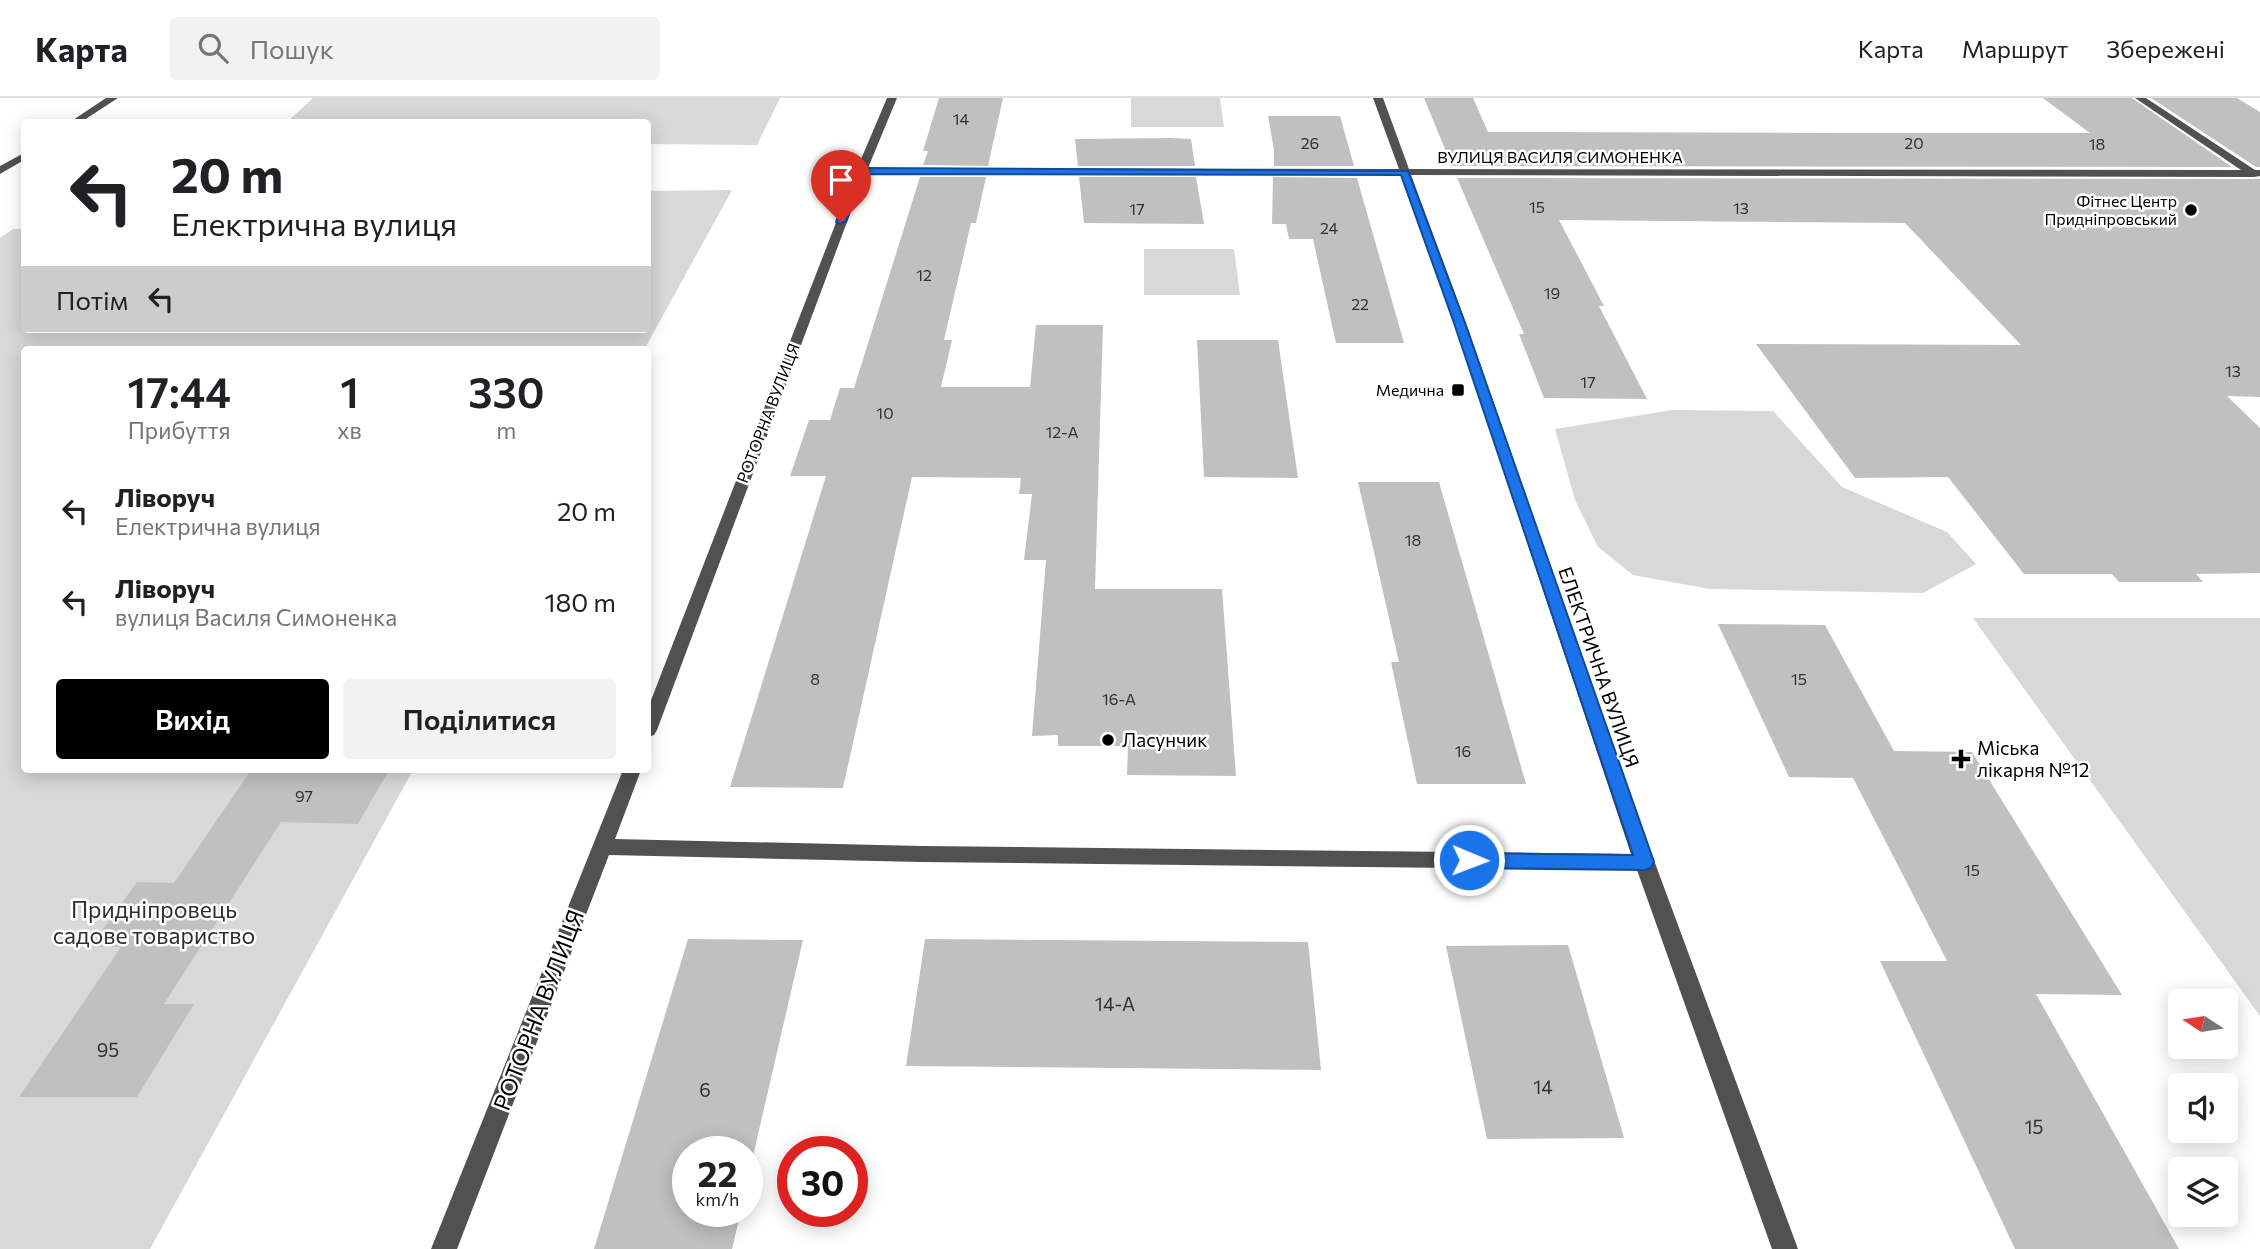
<!DOCTYPE html>
<html lang="uk">
<meta charset="utf-8">
<style>
:root{--surface:#fff;--page:#f2f2f2;--text:#202124;--muted:#757577;--line:#e0e0e0;--accent:#000}
body{margin:0;font-family:Commissioner,sans-serif;background:var(--page);color:var(--text);height:100vh;display:flex;flex-direction:column;font-size:26px;white-space:nowrap}
*{box-sizing:border-box;margin:0}
p{font-size:23px;color:var(--muted)}
.icon{flex:none;width:38px;height:38px;fill:none;stroke:currentColor;stroke-width:2;stroke-linecap:round;stroke-linejoin:round}
.map{position:relative;flex:1;overflow:hidden}
.side{position:absolute;left:21px;top:248px;width:630px;height:427px;display:flex;flex-direction:column;background:var(--surface);border-radius:7px;box-shadow:0 4px 18px #0003}
.side>*{flex:none}
.guide{position:absolute;left:21px;top:21px;width:630px;height:214px;border-radius:7px;box-shadow:0 4px 18px #0003;background:#fff;color:var(--text);overflow:hidden}
.needle{width:46px;rotate:282deg}
.buttons{position:absolute;left:2168px;top:891px;display:grid;gap:14px}
.buttons a{display:grid;place-items:center;width:70px;height:70px;border-radius:7px;background:var(--surface);box-shadow:0 4px 18px #0003;font-size:35px}
.speed{position:absolute;left:672px;top:1038px;display:flex;gap:14px;font-size:35px;font-weight:700;text-align:center}
.speed>*{display:grid;place-content:center;width:91px;height:91px;border-radius:50%;background:var(--surface);box-shadow:0 4px 18px #0003;line-height:1}
.speed small{font-size:18px;font-weight:400}
.speed .limit{border:10px solid #d22;background:#fff;color:#111}
.pin{position:absolute;display:grid;place-items:center;width:60px;height:60px;color:#fff;margin:-72px -30px;border-radius:50% 50% 50% 0;rotate:-45deg;box-shadow:0 0 7px #0007}
.pin .icon{rotate:45deg}
.me{position:absolute;width:77px;margin:-38px;rotate:91deg;stroke-linejoin:round;filter:drop-shadow(0 0 5px #0008)}
.turn{display:flex;align-items:center;gap:24px;height:147px;padding:0 35px;font-size:32px}
.turn .icon{width:91px;height:91px;stroke-width:2.5}
.turn b{display:block;font-size:49px;line-height:60px}
.then{display:flex;align-items:center;height:66px;padding:0 35px;background:#0003;gap:14px;font-size:26px}
.eta{display:flex;justify-content:space-evenly;align-items:center;height:119px;text-align:center}
.eta b{font-size:42px;font-weight:600;line-height:49px}
.button{display:flex;gap:14px;margin-top:auto;padding:14px 35px}
.button a{flex:1;height:80px;border-radius:7px;background:var(--accent);color:#fff;font-size:28px;font-weight:600;line-height:80px;text-align:center}
.button a+a{background:var(--page);color:var(--text)}
ul{padding:0;list-style:none}
li{display:flex;align-items:center;gap:21px;height:91px;padding:0 35px}
li div{flex:1}
li b{display:block;font-size:26px}
li em{font-style:normal}
header{display:flex;align-items:center;gap:42px;box-sizing:border-box;height:98px;padding:0 35px;background:var(--surface);border-bottom:2px solid var(--line)}
header strong{font-size:33px}
nav{display:flex;gap:38px;margin-inline-start:auto;font-size:24px}
.search{width:490px;height:63px;background:var(--page);display:flex;align-items:center;gap:18px;box-sizing:border-box;padding:0 24px;border-radius:7px;color:var(--muted);font-size:26px}
.map>svg:first-child{display:block}
.green{fill:#d8d8d8}
.building{fill:#c0c0c0}
.lines{fill:none;stroke-linecap:round;stroke-linejoin:round}
.minor{fill:#515151;fill-rule:evenodd}
.route{fill:#1a73e8;stroke:#114b97;stroke-width:2}
.poi-dot{fill:#000;stroke:#fff;stroke-width:2.5}
.labels{text-anchor:middle;stroke-width:5;stroke-linejoin:round;paint-order:stroke}
.number-label{font-size:16px;fill:#303030}
.far-street-label{font-size:16px;fill:#000;stroke:#fff}
.far-poi-label{font-size:16px;fill:#000;stroke:#fff;text-anchor:end}
.street-label{font-size:19px;fill:#000;stroke:#fff}
.poi-label{font-size:19px;fill:#000;stroke:#fff;text-anchor:start}
.near-number-label{font-size:19px;fill:#303030}
.near-park-label{font-size:23px;fill:#2f2f2f;stroke:#fff}
.near-street-label{font-size:23px;fill:#000;stroke:#fff}
</style>
<header>
<strong>Карта</strong>
<div class="search"><svg class="icon" aria-label="search" viewBox="0 0 24 24"><circle cx="10" cy="10" r="6"/><path d="M15 15l6 6"/></svg>Пошук</div>
<nav><a>Карта</a><a>Маршрут</a><a>Збережені</a></nav>
</header>
<div class="map">
<svg width="2260" height="1151" viewBox="0 0 2260 1151">
<rect width="100%" height="100%" fill="#fff"/>
<g class="green">
<polygon points="313,0 780,0 757,47 648,46 648,24 287,24"/>
<polygon points="1131,0 1220,0 1224,29 1131,29"/>
<polygon points="732,92 644,252 24,252 24,672 413,672 150,1151 0,1151 0,140 13,131 24,131 24,231 648,231 648,93"/>
<polygon points="1144,151 1234,151 1240,197 1144,197"/>
<polygon points="1672,312 1773,313 1842,389 1947,434 1976,466 1923,495 1710,491 1633,477 1598,449 1575,402 1555,331"/>
<polygon points="1973,520 2260,520 2260,918"/>
</g>
<g class="building">
<polygon points="939,0 1003,0 988,68 923,67 928,53 923,53"/>
<polygon points="1424,0 1473,0 1488,34 1843,35 2090,35 2043,0 2132,0 2232,69 1452,68"/>
<polygon points="2151,0 2237,0 2260,14 2260,69 2256,69"/>
<polygon points="1268,18 1340,18 1354,68 1274,68 1274,52"/>
<polygon points="1171,40 1191,41 1195,68 1078,68 1075,41"/>
<polygon points="920,79 986,79 976,125 971,125 944,242 952,242 941,289 1030,289 1036,227 1103,227 1095,491 1222,491 1236,678 1127,677 1128,648 1058,648 1058,637 1032,638 1046,462 1024,462 1032,396 1019,396 1021,380 912,379 843,690 730,689 826,378 790,378 809,322 830,322 840,290 854,290"/>
<polygon points="1079,79 1196,79 1204,126 1084,125"/>
<polygon points="1273,79 1357,80 1404,245 1336,245 1313,141 1289,141 1286,126 1272,126"/>
<polygon points="1457,80 2260,81 2260,299 2227,298 2260,330 2260,475 2196,476 2203,484 2119,484 2112,476 2024,476 1948,379 1855,380 1756,246 2021,247 1905,125 1559,122 1604,208 1599,208 1647,301 1544,300 1519,236 1524,236"/>
<polygon points="1197,242 1278,242 1298,380 1204,379"/>
<polygon points="1358,384 1439,384 1526,686 1417,686 1391,564 1399,564"/>
<polygon points="1718,526 1825,527 1894,653 1972,654 2122,897 2036,896 2179,1151 2015,1151 1880,863 1947,863 1853,680 1789,679"/>
<polygon points="251,672 389,672 358,726 281,724 164,906 194,906 137,999 19,999 121,849 90,849 137,784 174,785"/>
<polygon points="688,841 803,842 747,1084 747,1054 688,1054 688,1113 741,1113 732,1151 594,1151"/>
<polygon points="925,841 1308,844 1321,972 906,968"/>
<polygon points="1568,847 1624,1040 1487,1041 1446,848"/>
</g>
<g class="lines">
<g class="minor">
<polygon points="106,0 118,0 81,24 70,24"/>
<polygon points="887,0 897,0 868,70 1399,71 1373,0 1383,0 1409,71 2241,72 2135,0 2146,0 2255,72 2260,72 2260,78 2254,79 1411,77 1466,225 1635,711 1798,1151 1772,1151 1637,772 921,764 609,757 457,1151 431,1151 623,672 641,672 615,741 921,748 1631,756 1454,225 1401,77 865,76 657,632 654,637 648,639 648,610 856,73"/>
<polygon points="24,55 24,62 0,76 0,68"/>
</g>
</g>
<polygon class="route" points="861,70 1408,73 1465,225 1654,764 1651,770 1645,772 1469,770 1463,768 1460,762 1463,757 1469,755 1633,757 1454,225 1401,77 864,76 846,124 838,126 836,124 856,73"/>
<g class="poi-dot">
<circle cx="2191" cy="112" r="7"/>
<rect x="1451" y="285" width="14" height="14" rx="3.5"/>
<circle cx="1108" cy="642" r="7"/>
<path d="M1957.5 650.5h7v7h7v7h-7v7h-7v-7h-7v-7h7z"/>
</g>
<g class="labels">
<g class="number-label">
<text x="961" y="27">14</text>
<text x="1310" y="51">26</text>
<text x="1914" y="51">20</text>
<text x="2097" y="52">18</text>
<text x="1537" y="115">15</text>
<text x="1741" y="116">13</text>
<text x="1137" y="117">17</text>
<text x="1329" y="136">24</text>
<text x="924" y="183">12</text>
<text x="1552" y="201">19</text>
<text x="1360" y="212">22</text>
<text x="2233" y="279">13</text>
<text x="1588" y="290">17</text>
<text x="885" y="321">10</text>
<text x="1062" y="340">12-А</text>
<text x="1413" y="448">18</text>
<text x="815" y="587">8</text>
<text x="1799" y="587">15</text>
<text x="1119" y="607">16-А</text>
<text x="1463" y="659">16</text>
<text x="304" y="704">97</text>
<text x="1972" y="778">15</text>
</g>
<g class="far-street-label">
<text x="1560" y="65">ВУЛИЦЯ ВАСИЛЯ СИМОНЕНКА</text>
<text transform="translate(768 315) rotate(-69)" y="6">РОТОРНА ВУЛИЦЯ</text>
</g>
<g class="far-poi-label">
<text x="2177" y="109">Фітнес Центр<tspan x="2177" dy="18">Придніпровський</tspan></text>
<text x="1444" y="298">Медична</text>
</g>
<g class="street-label">
<text transform="translate(1599 569) rotate(71)" y="7">ЕЛЕКТРИЧНА ВУЛИЦЯ</text>
</g>
<g class="poi-label">
<text x="1122" y="649">Ласунчик</text>
<text x="1977" y="657">Міська<tspan x="1977" dy="22">лікарня №12</tspan></text>
</g>
<g class="near-number-label">
<text x="1115" y="913">14-А</text>
<text x="108" y="959">95</text>
<text x="1543" y="996">14</text>
<text x="705" y="999">6</text>
<text x="2034" y="1036">15</text>
</g>
<g class="near-park-label">
<text x="154" y="820">Придніпровець<tspan x="154" dy="26">садове товариство</tspan></text>
</g>
<g class="near-street-label">
<text transform="translate(539 912) rotate(-69)" y="8">РОТОРНА ВУЛИЦЯ</text>
</g>
</g>
</svg>
<div class="buttons">
<a><svg class="needle" viewBox="-14 -14 28 28"><path d="M0-13l5 13h-10z" fill="#e53935"/><path d="M0 13l5-13h-10z" fill="#757577"/></svg></a>
<a><svg class="icon" aria-label="sound" viewBox="0 0 24 24"><path d="M4 9h4l5-4v14l-5-4H4zM17 9q2 3 0 6"/></svg></a>
<a><svg class="icon" aria-label="layers" viewBox="0 0 24 24"><path d="M12 4l9 5-9 5-9-5zM3 14l9 5 9-5"/></svg></a>
</div>
<div class="speed"><div>22<small>km/h</small></div><div class="limit">30</div></div>
<div class="pin" style="left:841px;top:124px;background:#d93025"><svg class="icon" aria-label="arrive" viewBox="0 0 24 24"><path d="M6 21V4h12l-3 4 3 4H6"/></svg></div>
<svg class="me" style="left:1469px;top:762px" viewBox="-20 -20 40 40"><circle r="17" fill="#1a73e8" stroke="#fff" stroke-width="3"/><path d="M0-11L8 9 0 5-8 9z" fill="#fff"/></svg>
<div class="guide">
<div class="turn"><svg class="icon" aria-label="left" viewBox="0 0 24 24"><path d="M17 20v-9H6M10 6l-5 5 5 5"/></svg><div><b>20 m</b>Електрична вулиця</div></div>
<div class="then">Потім<svg class="icon" aria-label="left" viewBox="0 0 24 24"><path d="M17 20v-9H6M10 6l-5 5 5 5"/></svg></div>
</div>
<section class="side">
<div class="eta">
<div><b>17:44</b><p>Прибуття</p></div>
<div><b>1</b><p>хв</p></div>
<div><b>330</b><p>m</p></div>
</div>
<ul>
<li><svg class="icon" aria-label="left" viewBox="0 0 24 24"><path d="M17 20v-9H6M10 6l-5 5 5 5"/></svg><div><b>Ліворуч</b><p>Електрична вулиця</p></div><em>20 m</em></li>
<li><svg class="icon" aria-label="left" viewBox="0 0 24 24"><path d="M17 20v-9H6M10 6l-5 5 5 5"/></svg><div><b>Ліворуч</b><p>вулиця Василя Симоненка</p></div><em>180 m</em></li>
</ul>
<div class="button"><a>Вихід</a><a>Поділитися</a></div>
</section>
</div>
